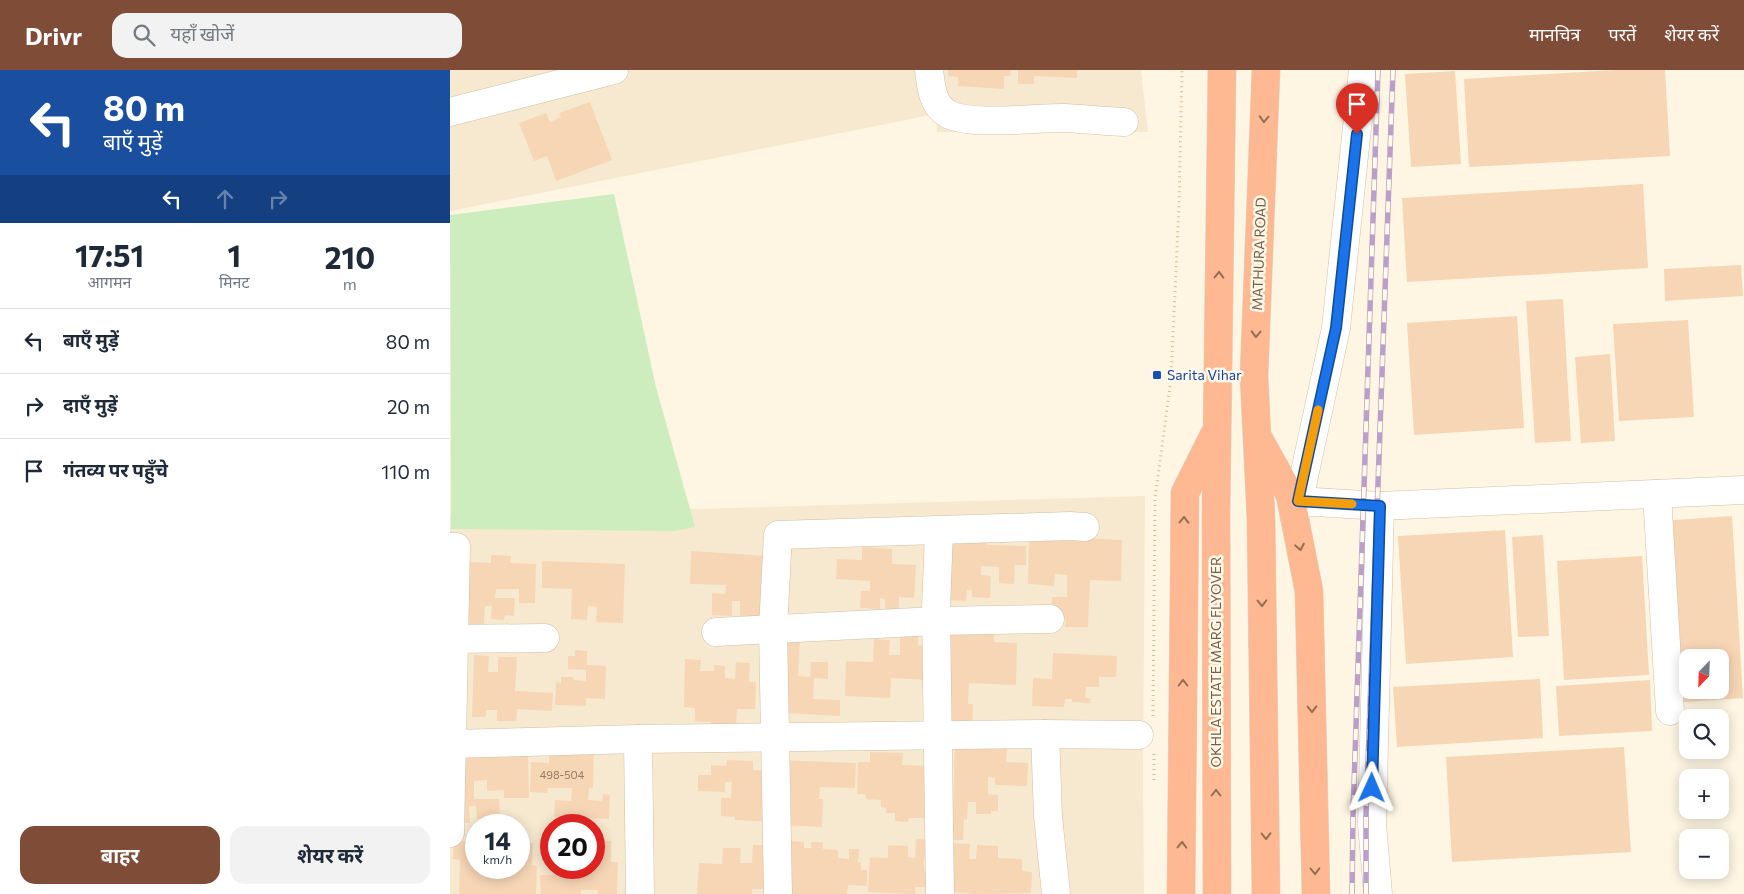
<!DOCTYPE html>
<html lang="hi">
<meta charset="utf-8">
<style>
:root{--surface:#fff;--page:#f2f2f3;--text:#1f2937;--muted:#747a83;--line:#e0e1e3;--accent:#7f4c38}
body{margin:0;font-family:Commissioner,"Noto Sans Devanagari",sans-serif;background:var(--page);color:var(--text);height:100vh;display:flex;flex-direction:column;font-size:19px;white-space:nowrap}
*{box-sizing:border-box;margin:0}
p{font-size:16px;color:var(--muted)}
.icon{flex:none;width:28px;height:28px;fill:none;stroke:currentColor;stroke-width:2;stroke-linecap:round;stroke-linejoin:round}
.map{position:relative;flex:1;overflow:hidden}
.details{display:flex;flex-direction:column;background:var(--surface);width:450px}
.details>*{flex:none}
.top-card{background:#1a4fa0;color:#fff;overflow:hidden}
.needle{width:32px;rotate:203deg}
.controls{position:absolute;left:1229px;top:579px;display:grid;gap:10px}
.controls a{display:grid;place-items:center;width:50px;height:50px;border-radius:10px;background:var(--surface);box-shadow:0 2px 12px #0003;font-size:25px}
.speed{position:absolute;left:15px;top:744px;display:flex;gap:10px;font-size:25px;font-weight:700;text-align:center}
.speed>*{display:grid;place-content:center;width:65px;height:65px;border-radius:50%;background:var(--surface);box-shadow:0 2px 12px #0003;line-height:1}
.speed small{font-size:12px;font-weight:400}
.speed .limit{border:8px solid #d22;background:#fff;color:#111}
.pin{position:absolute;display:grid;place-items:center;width:42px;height:42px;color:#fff;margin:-51px -21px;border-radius:50% 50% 50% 0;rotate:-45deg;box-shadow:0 0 5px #0007}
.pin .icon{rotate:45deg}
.me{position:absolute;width:55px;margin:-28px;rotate:1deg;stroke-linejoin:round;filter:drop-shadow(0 0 4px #0008)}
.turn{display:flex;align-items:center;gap:18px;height:105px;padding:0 20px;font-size:22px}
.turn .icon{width:65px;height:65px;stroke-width:2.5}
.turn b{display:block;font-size:35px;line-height:42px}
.lanes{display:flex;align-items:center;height:48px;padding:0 20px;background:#0003;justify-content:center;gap:25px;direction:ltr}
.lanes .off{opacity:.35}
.eta{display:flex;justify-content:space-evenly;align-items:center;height:85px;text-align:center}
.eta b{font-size:30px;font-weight:700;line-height:35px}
.action{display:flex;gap:10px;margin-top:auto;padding:10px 20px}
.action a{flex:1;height:58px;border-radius:15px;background:var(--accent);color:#fff;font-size:20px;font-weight:700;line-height:58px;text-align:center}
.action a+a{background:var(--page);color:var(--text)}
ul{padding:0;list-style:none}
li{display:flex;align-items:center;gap:15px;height:65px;padding:0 20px;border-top:1px solid var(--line)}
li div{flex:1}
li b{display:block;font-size:19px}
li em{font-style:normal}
header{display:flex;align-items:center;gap:30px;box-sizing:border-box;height:70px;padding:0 25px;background:var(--accent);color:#fff}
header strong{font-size:24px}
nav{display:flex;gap:28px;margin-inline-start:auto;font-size:18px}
.search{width:350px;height:45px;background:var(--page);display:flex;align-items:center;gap:12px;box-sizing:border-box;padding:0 18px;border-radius:15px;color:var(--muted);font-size:19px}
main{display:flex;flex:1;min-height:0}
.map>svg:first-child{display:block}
.residential{fill:#f7e9cf;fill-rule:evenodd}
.green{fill:#cdedbf}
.building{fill:#f7d6b6;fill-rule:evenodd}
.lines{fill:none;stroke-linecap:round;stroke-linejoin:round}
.minor-casing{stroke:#d1bea7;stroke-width:29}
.highway-casing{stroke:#dfd8d2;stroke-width:29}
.path{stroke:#dbba99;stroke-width:3;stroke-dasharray:1 4;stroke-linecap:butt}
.minor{stroke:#fff;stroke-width:28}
.highway{stroke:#ffb992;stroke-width:28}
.rail-casing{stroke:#ba9fc9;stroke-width:5.5}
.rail{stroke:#fff9ea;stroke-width:4;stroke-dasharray:11;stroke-linecap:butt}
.oneway{stroke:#936f54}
.route-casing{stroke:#114b97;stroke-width:12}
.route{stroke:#1a73e8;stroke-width:9}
.slow{stroke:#f59e0b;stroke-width:9}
.transit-dot{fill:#1a4fb4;stroke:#fff9ea;stroke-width:2}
.labels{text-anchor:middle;stroke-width:5;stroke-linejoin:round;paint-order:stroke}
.number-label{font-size:11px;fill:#987b61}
.street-label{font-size:14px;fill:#785d45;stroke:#fff9ea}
.transit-label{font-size:14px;fill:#164399;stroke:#fff9ea;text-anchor:start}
</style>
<header>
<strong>Drivr</strong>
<div class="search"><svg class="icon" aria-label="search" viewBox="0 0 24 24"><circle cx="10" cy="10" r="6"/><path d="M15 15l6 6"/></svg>यहाँ खोजें</div>
<nav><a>मानचित्र</a><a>परतें</a><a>शेयर करें</a></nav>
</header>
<main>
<section class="details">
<div class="top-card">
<div class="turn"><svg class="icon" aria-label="left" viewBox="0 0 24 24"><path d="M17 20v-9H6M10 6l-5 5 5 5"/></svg><div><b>80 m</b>बाएँ मुड़ें</div></div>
<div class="lanes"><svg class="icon" aria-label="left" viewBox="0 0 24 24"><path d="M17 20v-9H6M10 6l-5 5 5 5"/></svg><svg class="icon off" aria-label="ahead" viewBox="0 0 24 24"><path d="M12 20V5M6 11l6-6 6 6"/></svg><svg class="icon off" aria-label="right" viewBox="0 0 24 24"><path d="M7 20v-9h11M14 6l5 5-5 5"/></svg></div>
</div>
<div class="eta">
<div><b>17:51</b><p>आगमन</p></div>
<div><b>1</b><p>मिनट</p></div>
<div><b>210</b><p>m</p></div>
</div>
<ul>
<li><svg class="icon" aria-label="left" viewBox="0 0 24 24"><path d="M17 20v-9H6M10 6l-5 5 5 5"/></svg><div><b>बाएँ मुड़ें</b></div><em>80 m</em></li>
<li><svg class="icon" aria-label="right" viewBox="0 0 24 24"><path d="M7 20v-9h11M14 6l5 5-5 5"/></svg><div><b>दाएँ मुड़ें</b></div><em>20 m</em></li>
<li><svg class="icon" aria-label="arrive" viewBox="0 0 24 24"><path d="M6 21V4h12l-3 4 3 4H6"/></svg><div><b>गंतव्य पर पहुँचे</b></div><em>110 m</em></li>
</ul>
<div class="action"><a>बाहर</a><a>शेयर करें</a></div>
</section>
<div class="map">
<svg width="1294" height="824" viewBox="0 0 1294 824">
<rect width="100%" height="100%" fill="#fef6e2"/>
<g class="residential">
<polygon points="0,0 691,0 698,62 487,62 486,44 0,141"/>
<path d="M695 426 693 709 694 824H0V446ZM26 755H69V798H26ZM101 755H144V798H101Z"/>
</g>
<polygon class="green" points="164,124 206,317 245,457 225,461 1,459 0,145"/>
<g class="building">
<polygon points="498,0 561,0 560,6 554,6 554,19 508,16 508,7 498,6"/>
<polygon points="568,0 627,0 627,8 584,6 584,14 568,14"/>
<polygon points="1165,0 1215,0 1220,86 1019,97 1014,9"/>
<polygon points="1005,1 1011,94 961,97 955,4"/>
<polygon points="140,32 162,90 106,111 97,86 84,91 69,53 96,43 100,52 111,47 109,43"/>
<polygon points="1193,114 1198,198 957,212 952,128"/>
<polygon points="1291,195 1293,226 1215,231 1214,199"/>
<polygon points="1113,229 1121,371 1085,373 1076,231"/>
<polygon points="1067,246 1074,358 964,365 957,253"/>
<polygon points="1238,250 1244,347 1169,351 1163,254"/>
<polygon points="1160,284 1165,371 1131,373 1125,287"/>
<path d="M1282 446 1293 628 1221 633 1210 451ZM1238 588H1270V620H1238Z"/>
<polygon points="1055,460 1063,587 956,594 948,466"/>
<polygon points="537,464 537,475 576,476 576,495 565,495 564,514 549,513 549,497 531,496 531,505 541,506 540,528 522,527 522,520 517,520 516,531 498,530 500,469"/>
<polygon points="1093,465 1099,566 1068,567 1062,467"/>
<polygon points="579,466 672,470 671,511 640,510 638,557 615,557 616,549 609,549 601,542 602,527 617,527 617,505 605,504 604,516 578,514"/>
<polygon points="412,477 442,479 442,494 466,495 464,528 449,527 449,543 435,542 435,529 430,528 430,539 410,538 411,521 420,521 420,511 386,509 387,489 412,490"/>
<polygon points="241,481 319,486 320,553 290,552 290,531 282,531 282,546 262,545 262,523 275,524 276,515 240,514"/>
<polygon points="41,485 61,486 60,493 86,494 85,533 69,533 69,519 46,519 45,528 65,528 64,546 55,545 54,550 41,549 42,536 35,536 34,554 17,554 20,492 41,493"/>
<polygon points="1192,486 1199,605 1114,610 1107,491"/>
<polygon points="92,491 175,494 173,553 146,552 147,537 138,536 137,550 121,549 122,519 92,518"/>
<polygon points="499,556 545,557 544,572 567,573 566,615 519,613 518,634 523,634 522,660 497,659"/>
<polygon points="450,562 468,563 468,575 478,576 477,610 441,608 440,628 395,626 396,591 423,592 424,569 440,570 439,585 450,585"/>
<polygon points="336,568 350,568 348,606 360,607 361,592 378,592 378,609 364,608 363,629 390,630 390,646 337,643"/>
<polygon points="125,580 137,581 137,595 156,596 155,629 136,628 136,636 105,635 106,612 111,613 111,607 123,607 124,610 136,611 136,600 118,599 118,586 125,586"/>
<polygon points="603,583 667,586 666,607 649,607 649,617 636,617 635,628 641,628 640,633 622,632 622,629 615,629 614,637 582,636 583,608 602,609"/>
<polygon points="24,585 39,586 38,602 48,602 48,587 67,587 65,621 103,623 102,641 67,639 66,651 47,651 47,640 36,640 36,647 22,647"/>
<polygon points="235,589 251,590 250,601 264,601 264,595 275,596 275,608 285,609 286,592 300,593 299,612 306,612 305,639 287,639 286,656 261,655 261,652 245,651 245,638 234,637"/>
<polygon points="1090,609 1093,668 947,677 943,617"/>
<polygon points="1200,610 1202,661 1109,666 1106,616"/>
<polygon points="505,671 529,678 557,679 556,692 578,693 577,716 545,715 545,708 538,707 538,724 548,725 548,741 541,741 541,744 526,744 526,732 518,732 517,750 514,749 513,770 502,770"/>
<polygon points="1174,677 1181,782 1002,792 996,687"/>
<polygon points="99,680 144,681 143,718 139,718 138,730 152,731 153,724 160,725 159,749 104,747 105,730 121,731 122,718 97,718 98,723 80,722 81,692 99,693"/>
<polygon points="420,682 453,683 452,695 486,696 484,748 459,748 458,752 445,751 445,743 436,743 436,738 431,737 431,730 416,729 416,724 407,724 408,692 420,692"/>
<polygon points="78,685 79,728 54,728 54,720 37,721 37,710 24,711 24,729 49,729 50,748 27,749 26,736 19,736 20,753 6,753 4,687"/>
<polygon points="277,690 303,691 303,700 324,701 322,752 285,750 285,747 271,746 271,728 281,728 282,712 275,712 275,722 248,721 248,705 261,705 261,695 276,696"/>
<polygon points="331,690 406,693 405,718 370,717 369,729 373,729 372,757 330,755"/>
<polygon points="466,769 486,770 486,790 474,789 474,801 485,802 485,817 465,817 465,824 418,822 420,787 438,788 438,775 458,776 458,787 465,788"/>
<polygon points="4,771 26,772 26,798 69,798 70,773 83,773 82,795 87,796 86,824 9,824 10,790 3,789"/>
<polygon points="144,771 161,771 161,792 168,792 167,824 148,824 148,820 131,820 131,824 91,824 90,805 109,805 109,798 144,798"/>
<polygon points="341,771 354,772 354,778 361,778 361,772 373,772 373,779 388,780 388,788 399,789 399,779 409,779 408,792 411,792 411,800 417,800 417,816 398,815 397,824 339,824"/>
<polygon points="500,773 520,774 519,789 526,789 527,775 548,776 548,788 572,789 572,801 582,802 581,823 526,824 502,822"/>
<polygon points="303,775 317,775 315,819 302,819 302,824 247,824 249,793 272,794 273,778 291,778 290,793 302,793"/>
</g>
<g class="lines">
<g class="minor-casing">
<g id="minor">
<path d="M479 0C481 16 482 35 498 44 521 56 585 48 613 48 633 49 654 51 674 52"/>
<polyline points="0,42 164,0"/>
<polyline points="1207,424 1220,641"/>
<polyline points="848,431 930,436 922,754 928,824"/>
<polyline points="930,436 1294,420"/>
<polyline points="845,448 886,258 913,0"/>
<polyline points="489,461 486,540 490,824"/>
<polyline points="0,477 6,477 0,763"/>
<polyline points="266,562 486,551 600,549"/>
<polyline points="0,569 95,568"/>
<polyline points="595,664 598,746 606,824"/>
<polyline points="188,669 190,824"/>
<polyline points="0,674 188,669 595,664 689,665"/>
<polyline points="328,824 323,558 328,465 620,456 635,457"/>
</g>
</g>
<g class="highway-casing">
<g id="highway">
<polyline points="816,0 804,306 811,449 816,824"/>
<polyline points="810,371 840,425 859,521 866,824"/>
<polyline points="731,824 735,423 764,365"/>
<polyline points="767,824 766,443 772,0"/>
</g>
</g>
<g class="path">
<polyline points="703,646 705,429 721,309 729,135 732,0"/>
<polyline points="704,684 704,713"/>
</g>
<use href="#minor" class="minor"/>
<use href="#highway" class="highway"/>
<g class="rail-casing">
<g id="rail">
<polyline points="902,824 903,746 928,0"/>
<polyline points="916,824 916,746 943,0"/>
</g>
</g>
<use href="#rail" class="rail"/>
</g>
<defs><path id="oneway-chevron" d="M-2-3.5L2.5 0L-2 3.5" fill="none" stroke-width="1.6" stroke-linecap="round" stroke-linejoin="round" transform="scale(1.25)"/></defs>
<g class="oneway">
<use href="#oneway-chevron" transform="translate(814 49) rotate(92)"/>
<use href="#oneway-chevron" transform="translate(769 205) rotate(-89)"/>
<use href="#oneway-chevron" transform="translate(806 264) rotate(92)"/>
<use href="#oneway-chevron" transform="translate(734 450) rotate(-89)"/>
<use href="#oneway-chevron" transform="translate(850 477) rotate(79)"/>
<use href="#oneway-chevron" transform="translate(812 533) rotate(89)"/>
<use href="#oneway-chevron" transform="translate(733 613) rotate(-90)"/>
<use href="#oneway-chevron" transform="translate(862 639) rotate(89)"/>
<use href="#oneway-chevron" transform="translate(766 723) rotate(-90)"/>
<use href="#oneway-chevron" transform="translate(816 766) rotate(89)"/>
<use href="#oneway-chevron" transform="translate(732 775) rotate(-89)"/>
<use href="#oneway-chevron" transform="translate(865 801) rotate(89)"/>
</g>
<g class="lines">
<g class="route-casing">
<polyline id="route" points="907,64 886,258 848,431 930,436 922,718"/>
</g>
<use href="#route" class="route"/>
<polyline class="slow" points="868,340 848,431 902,434"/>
</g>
<rect class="transit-dot" x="702" y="300" width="10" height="10" rx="2.5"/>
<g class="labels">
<g class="number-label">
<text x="112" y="709">498-504</text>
</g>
<g class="street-label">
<text transform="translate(809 184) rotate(-88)" y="5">MATHURA ROAD</text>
<text transform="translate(766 592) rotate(-90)" y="5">OKHLA ESTATE MARG FLYOVER</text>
</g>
<g class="transit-label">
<text x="717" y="310">Sarita Vihar</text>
</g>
</g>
</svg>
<div class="controls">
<a><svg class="needle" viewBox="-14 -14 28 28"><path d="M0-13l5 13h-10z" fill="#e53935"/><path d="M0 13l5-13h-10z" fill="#747a83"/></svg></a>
<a><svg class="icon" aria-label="search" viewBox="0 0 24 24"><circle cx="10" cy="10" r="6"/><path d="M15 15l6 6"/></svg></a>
<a>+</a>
<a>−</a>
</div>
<div class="speed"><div>14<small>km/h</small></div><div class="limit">20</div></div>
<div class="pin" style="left:907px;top:64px;background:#d93025"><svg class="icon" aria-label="arrive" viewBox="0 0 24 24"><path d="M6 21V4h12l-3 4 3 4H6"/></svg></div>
<svg class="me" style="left:922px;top:718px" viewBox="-20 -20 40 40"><path d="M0-17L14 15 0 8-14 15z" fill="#1a73e8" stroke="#fff" stroke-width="4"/></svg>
</div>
</main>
